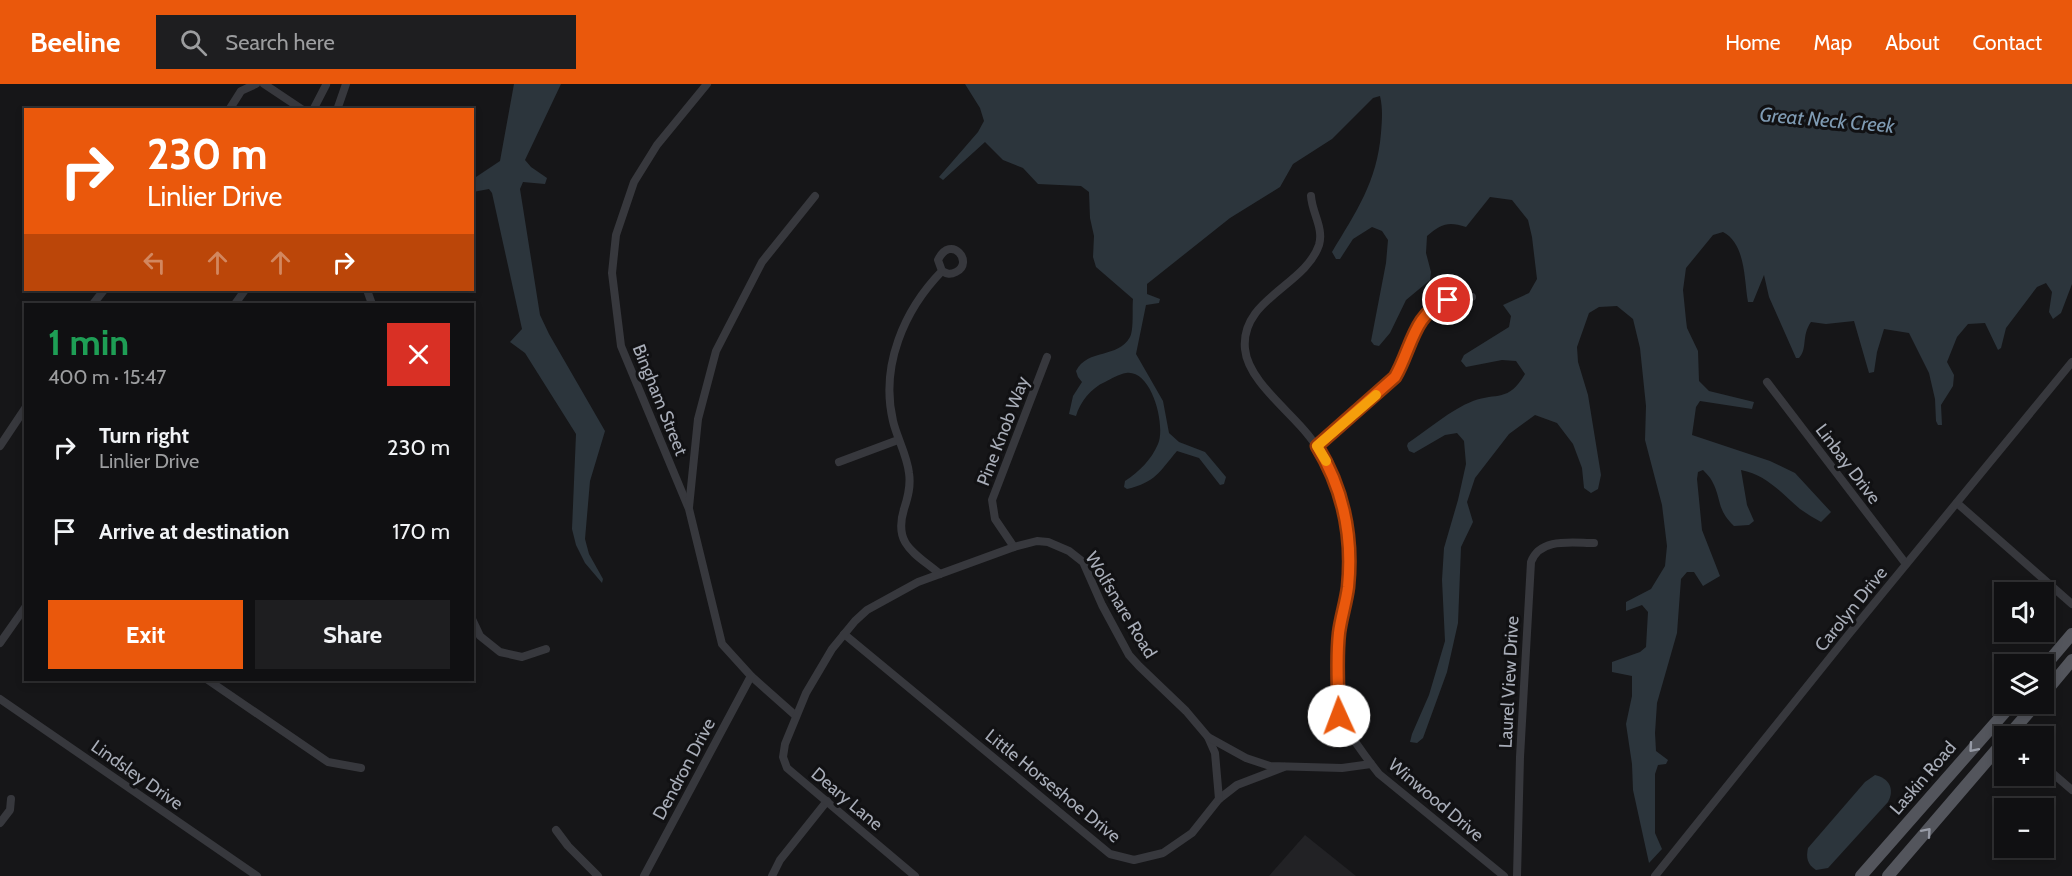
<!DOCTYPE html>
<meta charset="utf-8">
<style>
:root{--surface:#101012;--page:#1e1e20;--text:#f1f3f6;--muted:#9c9d9f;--line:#303032;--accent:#ea580c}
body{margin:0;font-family:Cabin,sans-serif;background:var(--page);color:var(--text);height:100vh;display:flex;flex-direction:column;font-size:22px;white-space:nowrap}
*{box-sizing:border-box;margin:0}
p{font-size:20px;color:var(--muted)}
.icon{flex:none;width:33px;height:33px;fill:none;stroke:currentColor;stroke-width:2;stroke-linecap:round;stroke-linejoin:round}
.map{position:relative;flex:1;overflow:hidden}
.side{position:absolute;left:24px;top:219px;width:450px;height:378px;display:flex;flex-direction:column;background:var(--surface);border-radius:0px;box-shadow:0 3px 9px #0003,0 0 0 2px var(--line)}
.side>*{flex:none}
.guide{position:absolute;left:24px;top:24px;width:450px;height:183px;border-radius:0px;box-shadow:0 3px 9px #0003,0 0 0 2px var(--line);background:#ea580c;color:#fff;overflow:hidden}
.fabs{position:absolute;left:1994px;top:498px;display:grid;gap:12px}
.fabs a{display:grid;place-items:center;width:60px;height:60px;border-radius:0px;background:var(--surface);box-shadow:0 3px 9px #0003,0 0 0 2px var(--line);font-size:30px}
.pin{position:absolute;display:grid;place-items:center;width:51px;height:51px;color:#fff;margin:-26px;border:3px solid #fff;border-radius:50%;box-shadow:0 2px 6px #0007}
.me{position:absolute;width:66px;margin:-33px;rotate:358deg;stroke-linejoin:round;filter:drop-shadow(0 0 4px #0008)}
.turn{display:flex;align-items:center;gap:21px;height:126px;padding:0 24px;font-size:27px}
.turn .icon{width:78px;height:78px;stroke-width:2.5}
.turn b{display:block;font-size:42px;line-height:51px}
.lanes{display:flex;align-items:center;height:57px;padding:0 24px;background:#0003;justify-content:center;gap:30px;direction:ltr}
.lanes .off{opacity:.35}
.round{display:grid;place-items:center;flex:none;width:63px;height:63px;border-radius:0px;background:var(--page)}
.summary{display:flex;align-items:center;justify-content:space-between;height:102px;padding:0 24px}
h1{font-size:36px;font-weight:800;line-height:45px;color:#1e9e55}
.button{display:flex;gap:12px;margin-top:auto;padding:12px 24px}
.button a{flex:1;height:69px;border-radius:0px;background:var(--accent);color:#fff;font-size:24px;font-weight:800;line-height:69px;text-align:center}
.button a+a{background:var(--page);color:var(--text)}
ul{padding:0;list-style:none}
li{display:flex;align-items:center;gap:18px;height:84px;padding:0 24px}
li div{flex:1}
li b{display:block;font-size:22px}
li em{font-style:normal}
header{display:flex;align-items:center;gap:36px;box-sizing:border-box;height:84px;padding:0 30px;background:var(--accent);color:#fff}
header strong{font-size:28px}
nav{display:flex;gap:33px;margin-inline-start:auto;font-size:21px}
.search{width:420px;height:54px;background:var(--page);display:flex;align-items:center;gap:15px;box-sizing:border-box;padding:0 21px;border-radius:0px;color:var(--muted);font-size:22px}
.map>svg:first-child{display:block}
.built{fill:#222225}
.water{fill:#2c353c}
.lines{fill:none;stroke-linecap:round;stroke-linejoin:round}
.street{stroke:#37383d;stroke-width:8}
.primary{stroke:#53555c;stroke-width:12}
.oneway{stroke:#979ba6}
.route-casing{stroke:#983908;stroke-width:15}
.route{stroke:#ea580c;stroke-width:10}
.slow{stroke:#f59e0b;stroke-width:10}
.labels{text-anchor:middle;stroke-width:6;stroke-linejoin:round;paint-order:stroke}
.street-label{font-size:18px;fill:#a8adb8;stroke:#111113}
.water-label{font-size:20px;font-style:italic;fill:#7f9bb3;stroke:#111113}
</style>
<header>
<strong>Beeline</strong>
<div class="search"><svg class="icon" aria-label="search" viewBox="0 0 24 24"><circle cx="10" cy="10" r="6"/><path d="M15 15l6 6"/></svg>Search here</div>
<nav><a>Home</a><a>Map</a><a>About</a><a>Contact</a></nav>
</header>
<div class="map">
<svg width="2072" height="792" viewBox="0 0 2072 792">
<rect width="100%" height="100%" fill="#161618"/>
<polygon class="built" points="1305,751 1356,792 1269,792"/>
<g class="water">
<polygon points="514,0 561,0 525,76 531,83 547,94 545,100 523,98 520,105 540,231 549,250 605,347 590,397 585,455 589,470 603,495 602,499 585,479 576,461 572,445 576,350 525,269 510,258 522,245 492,109 489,105 473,108 473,95 500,77"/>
<path d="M965 0H2072V200L2061 229 2053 235 2049 228 2052 208 2046 199 2037 203 2006 244 2001 264 1998 266 1985 239 1968 240 1957 253 1947 278 1954 291 1953 302 1941 321 1942 341H1938L1936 337 1935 315 1929 289 1909 249 1884 245 1877 268 1874 288 1869 289 1854 237 1826 240 1811 238C1801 252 1808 264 1799 274H1796L1769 213 1764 191 1753 218H1748C1744 196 1746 160 1723 148L1713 151 1686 184 1683 206 1686 236 1687 244 1698 267 1699 297 1709 307 1754 318 1752 325 1700 317 1696 323 1692 351 1770 377 1795 389 1831 428 1821 438C1814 434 1807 430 1800 425 1781 409 1767 391 1741 386L1747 421 1754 437 1749 441 1734 442C1716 425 1722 415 1712 397 1710 393 1706 389 1703 386L1698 388 1697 395 1702 446 1720 492 1703 502 1694 488H1687L1681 495 1677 549 1657 619 1655 649 1656 667 1668 676 1666 680 1658 681 1655 690V749L1662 765 1649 779 1633 706 1632 680 1626 640 1632 612V592L1612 588V578L1640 568 1646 563 1648 528 1642 521 1626 527V518L1651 505 1665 482 1667 462 1662 421 1645 356 1646 322 1640 264 1633 235 1617 222 1599 223 1589 229 1577 263 1578 278 1588 311 1601 391 1598 405 1591 409 1584 404 1582 384 1573 360 1557 339 1535 331 1509 350 1475 394 1467 418 1473 438 1461 463 1458 539 1447 588 1423 654 1417 659 1410 658 1412 650 1429 611 1445 557 1442 496 1444 464 1458 416 1466 380 1464 357 1457 349 1445 351 1414 369 1409 367 1407 362 1408 359C1429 345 1450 326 1473 317 1497 308 1508 319 1525 290L1516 277 1502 276 1466 283 1461 277 1464 271 1509 243 1511 232 1503 221 1529 209 1537 195 1532 153 1528 136 1512 116 1490 113 1466 143C1448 137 1441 140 1427 152L1426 169 1431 188 1430 196 1406 216 1390 249 1379 262 1374 261 1371 257 1386 179 1388 156 1382 147 1372 143 1353 155 1340 175H1336L1332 168C1356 128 1377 98 1381 49 1382 36 1383 25 1380 12L1373 14 1332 55 1293 80 1280 103 1230 134 1147 200V210L1160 215 1159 219 1146 221 1136 270 1163 317 1169 349 1179 358 1205 368 1226 393 1224 400 1220 401 1199 374 1177 367C1159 388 1156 398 1127 405L1124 403 1125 397C1140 387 1151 376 1158 360 1166 342 1152 285 1126 289 1119 290 1111 295 1105 298 1091 304 1080 318 1076 332L1069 330 1073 312 1082 298 1078 293 1076 287C1088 264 1118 275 1130 253 1134 246 1132 224 1133 215L1096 183 1093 173 1094 152 1090 134 1089 108 1081 102 1038 100 1023 84 1003 76 985 58 943 96 939 93 978 48 984 37 980 24Z"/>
<path d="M1875 691C1889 694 1895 705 1888 718L1828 784 1816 786C1807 780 1806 774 1808 764L1865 698Z"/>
</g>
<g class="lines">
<g class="street">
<polyline points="264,0 303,26"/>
<polyline points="707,0 657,61 634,98 616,151 612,189 621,262 689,425 722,560 751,592 796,632"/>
<polyline points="229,26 241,7 256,0"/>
<polyline points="313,26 326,1"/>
<polyline points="337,26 346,0"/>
<path d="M1311 112C1312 129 1324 144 1319 161 1305 202 1240 215 1245 265 1248 297 1290 327 1309 352 1326 373 1338 399 1344 425 1350 452 1352 481 1347 507 1345 520 1341 534 1340 547 1337 565 1337 584 1338 602 1338 611 1337 621 1339 629 1340 639 1371 680 1379 690L1504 792"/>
<polyline points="367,206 372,220"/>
<polyline points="93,220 104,206"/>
<polyline points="235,220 245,206"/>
<polyline points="1767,298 1906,480"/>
<polyline points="0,362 26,323"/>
<path d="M1317 362 1395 293C1420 252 1412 215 1472 213"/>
<polyline points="839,378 898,356"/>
<polyline points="1957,419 2072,520"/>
<polyline points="689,423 698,335 716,267 762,178 815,112"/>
<polyline points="1014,463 995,435 992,416 1047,273"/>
<path d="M940 490C915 469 893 461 904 425 908 413 911 402 909 389 907 371 897 354 893 337 880 282 904 226 942 187L938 176C951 149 975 179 956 188 950 191 947 190 942 187"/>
<polyline points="472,535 480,552 500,568 522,573 546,565"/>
<polyline points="844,550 1110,770 1134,776 1163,769 1192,749 1219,715 1237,701 1284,683"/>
<polyline points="0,559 26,522"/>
<polyline points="208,596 328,678 361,684"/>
<polyline points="0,615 257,792"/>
<polyline points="1208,653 1215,669 1219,715"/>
<polyline points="2043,681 2072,706"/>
<polyline points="0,739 10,726 11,715"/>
<polyline points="556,746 568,762 598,792"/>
<polyline points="644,792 751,592"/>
<polyline points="772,792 780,776 827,717"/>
<polyline points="915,792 787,684 783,673 785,660 806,609 832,565 855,537 867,526 918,498 1014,463 1037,457 1048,458 1069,467 1083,478 1102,521 1129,571 1139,582 1186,627 1208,653 1246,674 1270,682 1342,684 1371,680"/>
<path d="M1517 792 1520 673 1531 478C1540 453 1573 459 1594 459"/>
<polyline points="1655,792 1849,550 2072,278"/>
</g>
<g class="primary">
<polyline points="2043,584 2072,550"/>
<polyline points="2043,611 2072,576"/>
<polyline points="2008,652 2036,620"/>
<polyline points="1861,792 2012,620"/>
<polyline points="1888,792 2004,657"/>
</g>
</g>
<defs><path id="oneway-chevron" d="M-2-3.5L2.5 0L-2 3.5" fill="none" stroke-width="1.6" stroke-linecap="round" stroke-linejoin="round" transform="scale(1.5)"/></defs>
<g class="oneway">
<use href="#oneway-chevron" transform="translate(1973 664) rotate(131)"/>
<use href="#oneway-chevron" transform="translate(1927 748) rotate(-49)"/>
</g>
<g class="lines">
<g class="route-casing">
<path id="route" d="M1339 632C1338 604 1336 576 1339 549 1341 533 1346 519 1348 503 1353 453 1344 406 1317 362L1395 293C1412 264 1413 229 1448 216"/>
</g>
<use href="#route" class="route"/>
<polyline class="slow" points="1326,377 1317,362 1376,311"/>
</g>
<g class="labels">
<g class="street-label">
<text transform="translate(660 316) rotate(68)" y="6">Bingham Street</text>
<text transform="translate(1003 347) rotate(-69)" y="6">Pine Knob Way</text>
<text transform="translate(1848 380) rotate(53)" y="6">Linbay Drive</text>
<text transform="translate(1121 521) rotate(59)" y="6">Wolfsnare Road</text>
<text transform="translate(1851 525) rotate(-51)" y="6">Carolyn Drive</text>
<text transform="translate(1509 598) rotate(-87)" y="6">Laurel View Drive</text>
<text transform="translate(684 685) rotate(-62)" y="6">Dendron Drive</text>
<text transform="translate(137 691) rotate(35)" y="6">Lindsley Drive</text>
<text transform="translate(1923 694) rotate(-49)" y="6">Laskin Road</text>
<text transform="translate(1053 702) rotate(39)" y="6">Little Horseshoe Drive</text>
<text transform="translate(847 715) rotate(40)" y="6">Deary Lane</text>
<text transform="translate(1436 716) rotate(40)" y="6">Winwood Drive</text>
</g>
<g class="water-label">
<text transform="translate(1827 36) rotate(5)" y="7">Great Neck Creek</text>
</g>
</g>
</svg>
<div class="fabs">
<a><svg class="icon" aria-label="sound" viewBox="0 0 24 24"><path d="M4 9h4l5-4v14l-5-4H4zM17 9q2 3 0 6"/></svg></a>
<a><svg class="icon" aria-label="layers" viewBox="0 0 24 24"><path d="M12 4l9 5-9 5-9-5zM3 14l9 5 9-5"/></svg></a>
<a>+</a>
<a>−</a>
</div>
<div class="pin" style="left:1448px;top:216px;background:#d93025"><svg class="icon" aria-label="arrive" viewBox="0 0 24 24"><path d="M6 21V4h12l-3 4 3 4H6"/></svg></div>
<svg class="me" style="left:1339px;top:632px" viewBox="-20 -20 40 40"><circle r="19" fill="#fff"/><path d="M0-13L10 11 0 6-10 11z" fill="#ea580c"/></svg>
<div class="guide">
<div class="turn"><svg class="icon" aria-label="right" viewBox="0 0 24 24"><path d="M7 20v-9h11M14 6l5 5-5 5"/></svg><div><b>230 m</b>Linlier Drive</div></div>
<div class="lanes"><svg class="icon off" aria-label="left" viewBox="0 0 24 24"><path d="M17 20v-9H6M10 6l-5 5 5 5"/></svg><svg class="icon off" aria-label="ahead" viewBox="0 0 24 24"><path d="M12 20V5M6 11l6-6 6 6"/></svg><svg class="icon off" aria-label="ahead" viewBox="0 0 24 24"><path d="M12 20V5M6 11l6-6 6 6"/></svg><svg class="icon" aria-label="right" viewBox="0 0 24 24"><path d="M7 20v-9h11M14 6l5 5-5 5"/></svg></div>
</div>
<section class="side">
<div class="summary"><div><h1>1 min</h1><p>400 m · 15:47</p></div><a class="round" style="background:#d93025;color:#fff"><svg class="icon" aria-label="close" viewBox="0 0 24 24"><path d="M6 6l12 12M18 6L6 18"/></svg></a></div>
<ul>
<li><svg class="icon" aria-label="right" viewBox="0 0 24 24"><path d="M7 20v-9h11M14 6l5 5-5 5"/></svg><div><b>Turn right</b><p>Linlier Drive</p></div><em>230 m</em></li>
<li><svg class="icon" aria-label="arrive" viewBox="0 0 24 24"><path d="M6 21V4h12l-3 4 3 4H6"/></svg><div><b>Arrive at destination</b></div><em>170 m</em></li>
</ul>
<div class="button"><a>Exit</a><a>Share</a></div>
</section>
</div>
